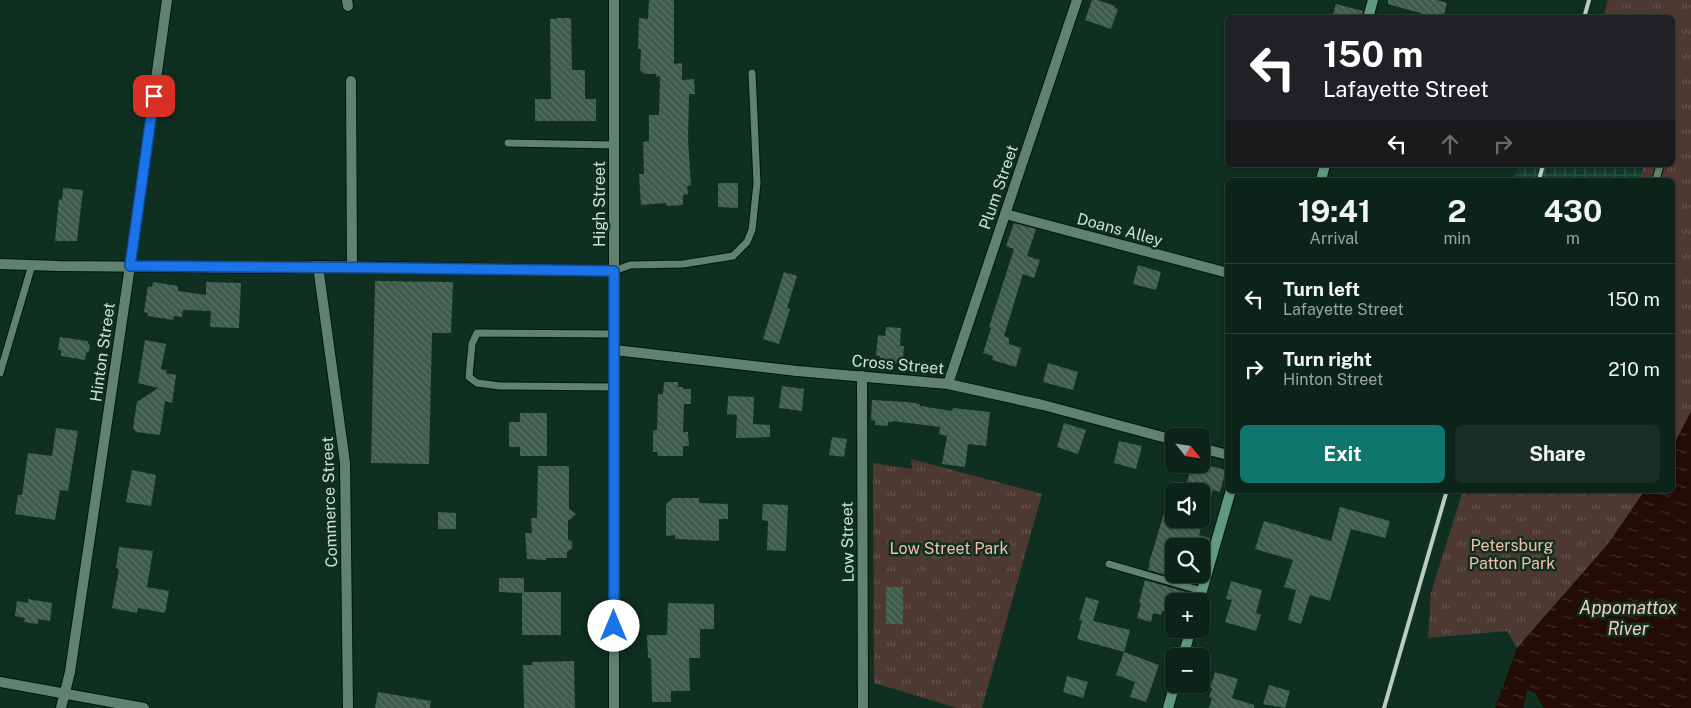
<!DOCTYPE html>
<meta charset="utf-8">
<style>
:root{--surface:#0b2319;--page:#192f26;--text:#f1f3f6;--muted:#9aa4a2;--line:#2b4038;--accent:#0f766e}
body{margin:0;font-family:"Public Sans",sans-serif;background:var(--page);color:var(--text);height:100vh;display:flex;flex-direction:column;font-size:19px;white-space:nowrap}
*{box-sizing:border-box;margin:0}
p{font-size:16px;color:var(--muted)}
.icon{flex:none;width:28px;height:28px;fill:none;stroke:currentColor;stroke-width:2;stroke-linecap:round;stroke-linejoin:round}
.map{position:relative;flex:1;overflow:hidden}
.panel{position:absolute;left:1225px;top:178px;width:450px;height:315px;display:flex;flex-direction:column;background:var(--surface);border-radius:8px;box-shadow:0 1px 4px #0004,0 0 0 1px var(--line)}
.panel>*{flex:none}
.top-card{position:absolute;left:1225px;top:15px;width:450px;height:152px;border-radius:8px;box-shadow:0 1px 4px #0004,0 0 0 1px var(--line);background:#202124;color:#fff;overflow:hidden}
.needle{width:32px;rotate:120deg}
.fabs{position:absolute;left:1165px;top:428px;display:grid;gap:10px}
.fabs a{display:grid;place-items:center;width:45px;height:45px;border-radius:8px;background:var(--surface);box-shadow:0 1px 4px #0004,0 0 0 1px var(--line);font-size:25px}
.pin{position:absolute;display:grid;place-items:center;width:42px;height:42px;color:#fff;margin:-21px;border-radius:10px;box-shadow:0 2px 8px #0006}
.me{position:absolute;width:55px;margin:-28px;rotate:0deg;stroke-linejoin:round;filter:drop-shadow(0 0 4px #0008)}
.turn{display:flex;align-items:center;gap:18px;height:105px;padding:0 15px;font-size:22px}
.turn .icon{width:65px;height:65px;stroke-width:2.5}
.turn b{display:block;font-size:35px;line-height:42px}
.lanes{display:flex;align-items:center;height:48px;padding:0 15px;background:#0003;justify-content:center;gap:25px;direction:ltr}
.lanes .off{opacity:.35}
.eta{display:flex;justify-content:space-evenly;align-items:center;height:85px;text-align:center}
.eta b{font-size:30px;font-weight:700;line-height:35px}
.primary-button{display:flex;gap:10px;margin-top:auto;padding:10px 15px}
.primary-button a{flex:1;height:58px;border-radius:8px;background:var(--accent);color:#fff;font-size:20px;font-weight:700;line-height:58px;text-align:center}
.primary-button a+a{background:var(--page);color:var(--text)}
ul{padding:0;list-style:none}
li{display:flex;align-items:center;gap:15px;height:70px;padding:0 15px;border-top:1px solid var(--line)}
li div{flex:1}
li b{display:block;font-size:19px}
li em{font-style:normal}
.map>svg:first-child{display:block}
.industrial{fill:url(#industrial-grid)}
.park{fill:url(#park-tufts)}
.water{fill:url(#water-ripples)}
.building{fill:url(#building-back-hatch)}
.lines{fill:none;stroke-linecap:round;stroke-linejoin:round}
.lane-casing{stroke:#01160c;stroke-width:9}
.street-casing{stroke:#01160c;stroke-width:12}
.secondary-casing{stroke:#01160c;stroke-width:12}
.lane{stroke:#618271;stroke-width:7}
.street{stroke:#618271;stroke-width:10}
.secondary{stroke:#5f997e;stroke-width:10}
.rail{stroke:#b9cdc2;stroke-width:4}
.route-casing{stroke:#114b97;stroke-width:12}
.route{stroke:#1a73e8;stroke-width:9}
.labels{text-anchor:middle;stroke-width:5;stroke-linejoin:round;paint-order:stroke}
.street-label{font-size:16px;fill:#cfe1d7;stroke:#0f2f21}
.park-label{font-size:16px;fill:#f8beaa;stroke:#0f2f21}
.water-label{font-size:18px;font-style:italic;fill:#fbccbc;stroke:#0f2f21}
</style>
<div class="map">
<svg width="1691" height="708" viewBox="0 0 1691 708">
<defs>
<pattern id="industrial-grid" width="8" height="8" patternUnits="userSpaceOnUse" patternTransform="scale(1.25)"><rect width="8" height="8" fill="#0f3928"/><path d="M0 4h8M4 0v8" fill="none" stroke="#315546"/></pattern>
<pattern id="park-tufts" width="24" height="20" patternUnits="userSpaceOnUse" patternTransform="scale(1.25)"><rect width="24" height="20" fill="#4e3932"/><path d="M3 7l-1-3M5 7V3M7 7l1-3M15 17l-1-3M17 17v-4M19 17l1-3" fill="none" stroke="#66554f"/></pattern>
<pattern id="water-ripples" width="26" height="14" patternUnits="userSpaceOnUse" patternTransform="scale(1.25)"><rect width="26" height="14" fill="#230c05"/><path d="M2 4q2-2 4 0t4 0M15 11q2-2 4 0t4 0" fill="none" stroke="#422f29"/></pattern>
<pattern id="building-back-hatch" width="6" height="6" patternUnits="userSpaceOnUse" patternTransform="scale(1.25)"><rect width="6" height="6" fill="#3e5b4c"/><path d="M-1 5l2 2M0 0l6 6M5-1l2 2" fill="none" stroke="#597265"/></pattern>
</defs>
<rect width="100%" height="100%" fill="#0f2f21"/>
<polygon class="industrial" points="1518,165 1644,165 1639,180 1514,180"/>
<g class="park">
<polygon points="1608,0 1691,0 1691,412 1673,446 1672,180 1639,180 1644,165 1672,165 1672,18 1603,18"/>
<polygon points="911,459 1042,494 982,708 957,708 874,683 873,463 912,469"/>
<polygon points="1463,490 1645,490 1608,544 1517,648 1507,631 1428,638 1431,593"/>
</g>
<polygon class="water" points="1691,412 1691,708 1544,708 1535,693 1529,690 1527,691 1523,708 1495,708 1517,648 1608,544 1645,490 1672,490 1673,446"/>
<g class="building">
<polygon points="649,0 674,0 674,64 682,63 682,80 694,79 695,94 689,94 688,139 691,185 687,186 688,194 683,195 683,205 667,206 666,203 641,205 639,174 644,174 643,142 649,141 649,115 659,115 660,76 656,77 656,74 645,74 640,70 641,49 638,49 639,18 648,19"/>
<polygon points="1092,0 1098,0 1115,6 1115,8 1118,9 1111,29 1085,20"/>
<polygon points="1388,0 1437,0 1447,3 1443,18 1438,18 1388,4"/>
<polygon points="1336,4 1363,11 1361,18 1332,18"/>
<polygon points="556,18 571,18 572,70 585,70 585,99 596,99 596,121 535,121 535,99 551,99 550,19 557,19"/>
<polygon points="718,183 738,183 738,208 718,207"/>
<polygon points="63,188 83,190 77,241 55,241 59,199 62,200"/>
<polygon points="1014,223 1036,229 1027,256 1040,260 1034,278 1023,274 1004,336 1009,338 1009,344 1021,348 1016,367 992,360 993,356 983,353 991,328 989,327 1014,249 1006,246"/>
<polygon points="1138,265 1161,272 1156,290 1133,284"/>
<polygon points="784,272 797,276 787,308 790,309 779,344 763,339"/>
<polygon points="375,281 453,282 451,333 432,333 429,464 371,463"/>
<polygon points="153,282 178,286 178,291 206,295 206,282 241,283 239,328 210,327 211,311 183,310 182,317 174,316 173,320 148,316 148,313 144,312 148,286 152,287"/>
<polygon points="886,327 901,328 900,346 904,346 903,358 899,358 899,363 879,362 880,356 876,356 878,335 885,336"/>
<polygon points="60,337 87,341 90,346 89,351 86,353 85,360 61,356 61,350 58,350"/>
<polygon points="145,340 166,344 161,369 167,370 166,373 176,375 172,403 165,401 160,435 136,432 133,428 137,402 158,388 138,383"/>
<polygon points="1048,363 1078,372 1073,390 1043,382"/>
<polygon points="664,382 678,382 678,387 683,387 683,389 691,389 691,404 684,404 683,432 688,432 689,446 683,446 683,456 658,456 657,452 653,452 653,431 657,430 658,394 663,394"/>
<polygon points="782,386 804,389 802,411 779,408"/>
<polygon points="728,396 754,397 753,424 770,425 770,437 736,438 737,415 727,414"/>
<polygon points="872,400 907,402 920,404 920,406 952,411 953,408 990,412 986,446 968,444 965,467 942,464 947,436 939,434 940,427 893,421 892,422 888,422 888,426 875,425 875,421 871,420"/>
<polygon points="520,413 547,413 547,456 520,456 520,447 509,447 509,422 520,422"/>
<polygon points="1064,423 1086,430 1078,454 1057,447"/>
<polygon points="56,428 78,431 68,491 60,490 55,520 15,514 18,495 22,495 28,453 52,456"/>
<polygon points="832,437 847,439 844,457 829,455"/>
<polygon points="1119,441 1142,446 1136,469 1114,463"/>
<polygon points="1192,464 1202,464 1226,470 1220,492 1213,490 1204,518 1201,517 1201,486 1187,482"/>
<polygon points="538,466 569,466 569,509 576,514 568,521 568,539 572,542 572,548 567,552 567,558 546,558 546,560 527,559 525,533 532,533 531,518 537,518"/>
<polygon points="132,470 156,475 151,506 126,502"/>
<polygon points="1171,490 1174,490 1174,519 1204,519 1199,535 1210,538 1208,546 1174,546 1174,574 1194,574 1192,582 1148,570 1150,563 1149,563"/>
<polygon points="673,498 699,498 699,503 728,504 728,519 719,519 719,541 675,539 675,535 666,536 666,504"/>
<polygon points="763,504 788,505 786,551 767,550 768,521 762,520"/>
<polygon points="1340,507 1390,521 1385,538 1351,529 1330,601 1310,595 1301,624 1288,620 1296,590 1284,587 1293,560 1255,549 1264,521 1331,541"/>
<polygon points="438,512 456,513 456,529 438,529"/>
<polygon points="119,547 153,551 147,587 169,591 165,613 138,608 137,613 112,608 119,569 116,568"/>
<polygon points="499,578 524,578 524,592 561,592 561,635 522,635 522,593 499,592"/>
<polygon points="1145,580 1189,593 1187,597 1184,597 1183,601 1174,601 1174,614 1162,611 1161,615 1153,613 1151,622 1137,618 1141,603 1139,603"/>
<polygon points="1231,581 1262,590 1256,613 1261,615 1256,631 1225,622 1232,600 1226,599"/>
<rect x="886" y="587" width="17" height="37"/>
<polygon points="1086,597 1099,601 1093,621 1130,630 1124,652 1077,639 1082,621 1079,620"/>
<polygon points="28,599 52,603 50,621 38,619 38,624 24,622 25,618 15,616 17,601 28,603"/>
<polygon points="668,603 714,604 714,629 700,629 700,658 689,658 690,691 671,691 671,702 652,702 651,658 648,658 647,635 667,635"/>
<polygon points="1124,652 1159,665 1146,702 1130,697 1135,682 1116,675"/>
<polygon points="574,661 575,708 524,708 523,665 532,665 532,662"/>
<polygon points="1215,672 1238,679 1232,698 1254,705 1254,708 1209,708 1212,698 1209,697 1212,688 1210,688"/>
<polygon points="1067,676 1088,682 1083,698 1063,692"/>
<polygon points="1269,685 1290,691 1285,708 1263,704"/>
<polygon points="378,692 431,701 430,708 375,708"/>
</g>
<g class="lines">
<g class="lane-casing">
<g id="lane">
<polyline points="508,143 615,145"/>
<polyline points="1656,180 1660,165"/>
<polyline points="614,271 630,265 683,264 733,256 747,242 752,230 757,183 752,73"/>
<polyline points="0,373 32,265"/>
<polyline points="614,387 500,386 477,383 469,377 472,344 477,333 615,334"/>
<polyline points="1109,564 1202,591"/>
</g>
</g>
<g class="street-casing">
<g id="street">
<polyline points="347,0 348,6"/>
<polyline points="351,81 352,267"/>
<polyline points="1005,214 1228,273"/>
<polyline points="0,264 59,266 283,268 318,266 614,271"/>
<polyline points="318,266 345,463 348,708"/>
<polyline points="615,350 797,371 948,384 1043,405 1174,440"/>
<polyline points="862,376 863,708"/>
<polyline points="948,384 1077,0"/>
<polyline points="1201,448 1228,455"/>
<polyline points="0,682 144,708"/>
<polyline points="61,708 70,672 130,266 167,0"/>
<polyline points="614,708 614,0"/>
</g>
</g>
<g class="secondary-casing">
<g id="secondary">
<polyline points="1368,18 1373,0"/>
<polyline points="1321,180 1325,165"/>
<polyline points="1199,601 1231,490"/>
<polyline points="1183,656 1191,629"/>
<polyline points="1168,708 1175,684"/>
</g>
</g>
<use href="#lane" class="lane"/>
<use href="#street" class="street"/>
<use href="#secondary" class="secondary"/>
<g class="rail">
<polyline points="1584,18 1589,0"/>
<polyline points="1539,180 1543,165"/>
<polyline points="1384,708 1447,490"/>
</g>
</g>
<g class="lines">
<g class="route-casing">
<path id="route" d="M154 96 130 266C291 267 453 268 614 271V626"/>
</g>
<use href="#route" class="route"/>
</g>
<g class="labels">
<g class="street-label">
<text transform="translate(998 187) rotate(-71)" y="6">Plum Street</text>
<text transform="translate(599 204) rotate(-90)" y="6">High Street</text>
<text transform="translate(1120 229) rotate(15)" y="6">Doans Alley</text>
<text transform="translate(102 352) rotate(-82)" y="6">Hinton Street</text>
<text transform="translate(898 364) rotate(5)" y="6">Cross Street</text>
<text transform="translate(329 502) rotate(-92)" y="6">Commerce Street</text>
<text transform="translate(847 542) rotate(-91)" y="6">Low Street</text>
</g>
<g class="park-label">
<text x="1512" y="551">Petersburg<tspan x="1512" dy="18">Patton Park</tspan></text>
<text x="949" y="554">Low Street Park</text>
</g>
<g class="water-label">
<text x="1628" y="614">Appomattox<tspan x="1628" dy="21">River</tspan></text>
</g>
</g>
</svg>
<div class="fabs">
<a><svg class="needle" viewBox="-14 -14 28 28"><path d="M0-13l5 13h-10z" fill="#e53935"/><path d="M0 13l5-13h-10z" fill="#9aa4a2"/></svg></a>
<a><svg class="icon" aria-label="sound" viewBox="0 0 24 24"><path d="M4 9h4l5-4v14l-5-4H4zM17 9q2 3 0 6"/></svg></a>
<a><svg class="icon" aria-label="search" viewBox="0 0 24 24"><circle cx="10" cy="10" r="6"/><path d="M15 15l6 6"/></svg></a>
<a>+</a>
<a>−</a>
</div>
<div class="pin" style="left:154px;top:96px;background:#d93025"><svg class="icon" aria-label="arrive" viewBox="0 0 24 24"><path d="M6 21V4h12l-3 4 3 4H6"/></svg></div>
<svg class="me" style="left:614px;top:626px" viewBox="-20 -20 40 40"><circle r="19" fill="#fff"/><path d="M0-13L10 11 0 6-10 11z" fill="#1a73e8"/></svg>
<div class="top-card">
<div class="turn"><svg class="icon" aria-label="left" viewBox="0 0 24 24"><path d="M17 20v-9H6M10 6l-5 5 5 5"/></svg><div><b>150 m</b>Lafayette Street</div></div>
<div class="lanes"><svg class="icon" aria-label="left" viewBox="0 0 24 24"><path d="M17 20v-9H6M10 6l-5 5 5 5"/></svg><svg class="icon off" aria-label="ahead" viewBox="0 0 24 24"><path d="M12 20V5M6 11l6-6 6 6"/></svg><svg class="icon off" aria-label="right" viewBox="0 0 24 24"><path d="M7 20v-9h11M14 6l5 5-5 5"/></svg></div>
</div>
<section class="panel">
<div class="eta">
<div><b>19:41</b><p>Arrival</p></div>
<div><b>2</b><p>min</p></div>
<div><b>430</b><p>m</p></div>
</div>
<ul>
<li><svg class="icon" aria-label="left" viewBox="0 0 24 24"><path d="M17 20v-9H6M10 6l-5 5 5 5"/></svg><div><b>Turn left</b><p>Lafayette Street</p></div><em>150 m</em></li>
<li><svg class="icon" aria-label="right" viewBox="0 0 24 24"><path d="M7 20v-9h11M14 6l5 5-5 5"/></svg><div><b>Turn right</b><p>Hinton Street</p></div><em>210 m</em></li>
</ul>
<div class="primary-button"><a>Exit</a><a>Share</a></div>
</section>
</div>
